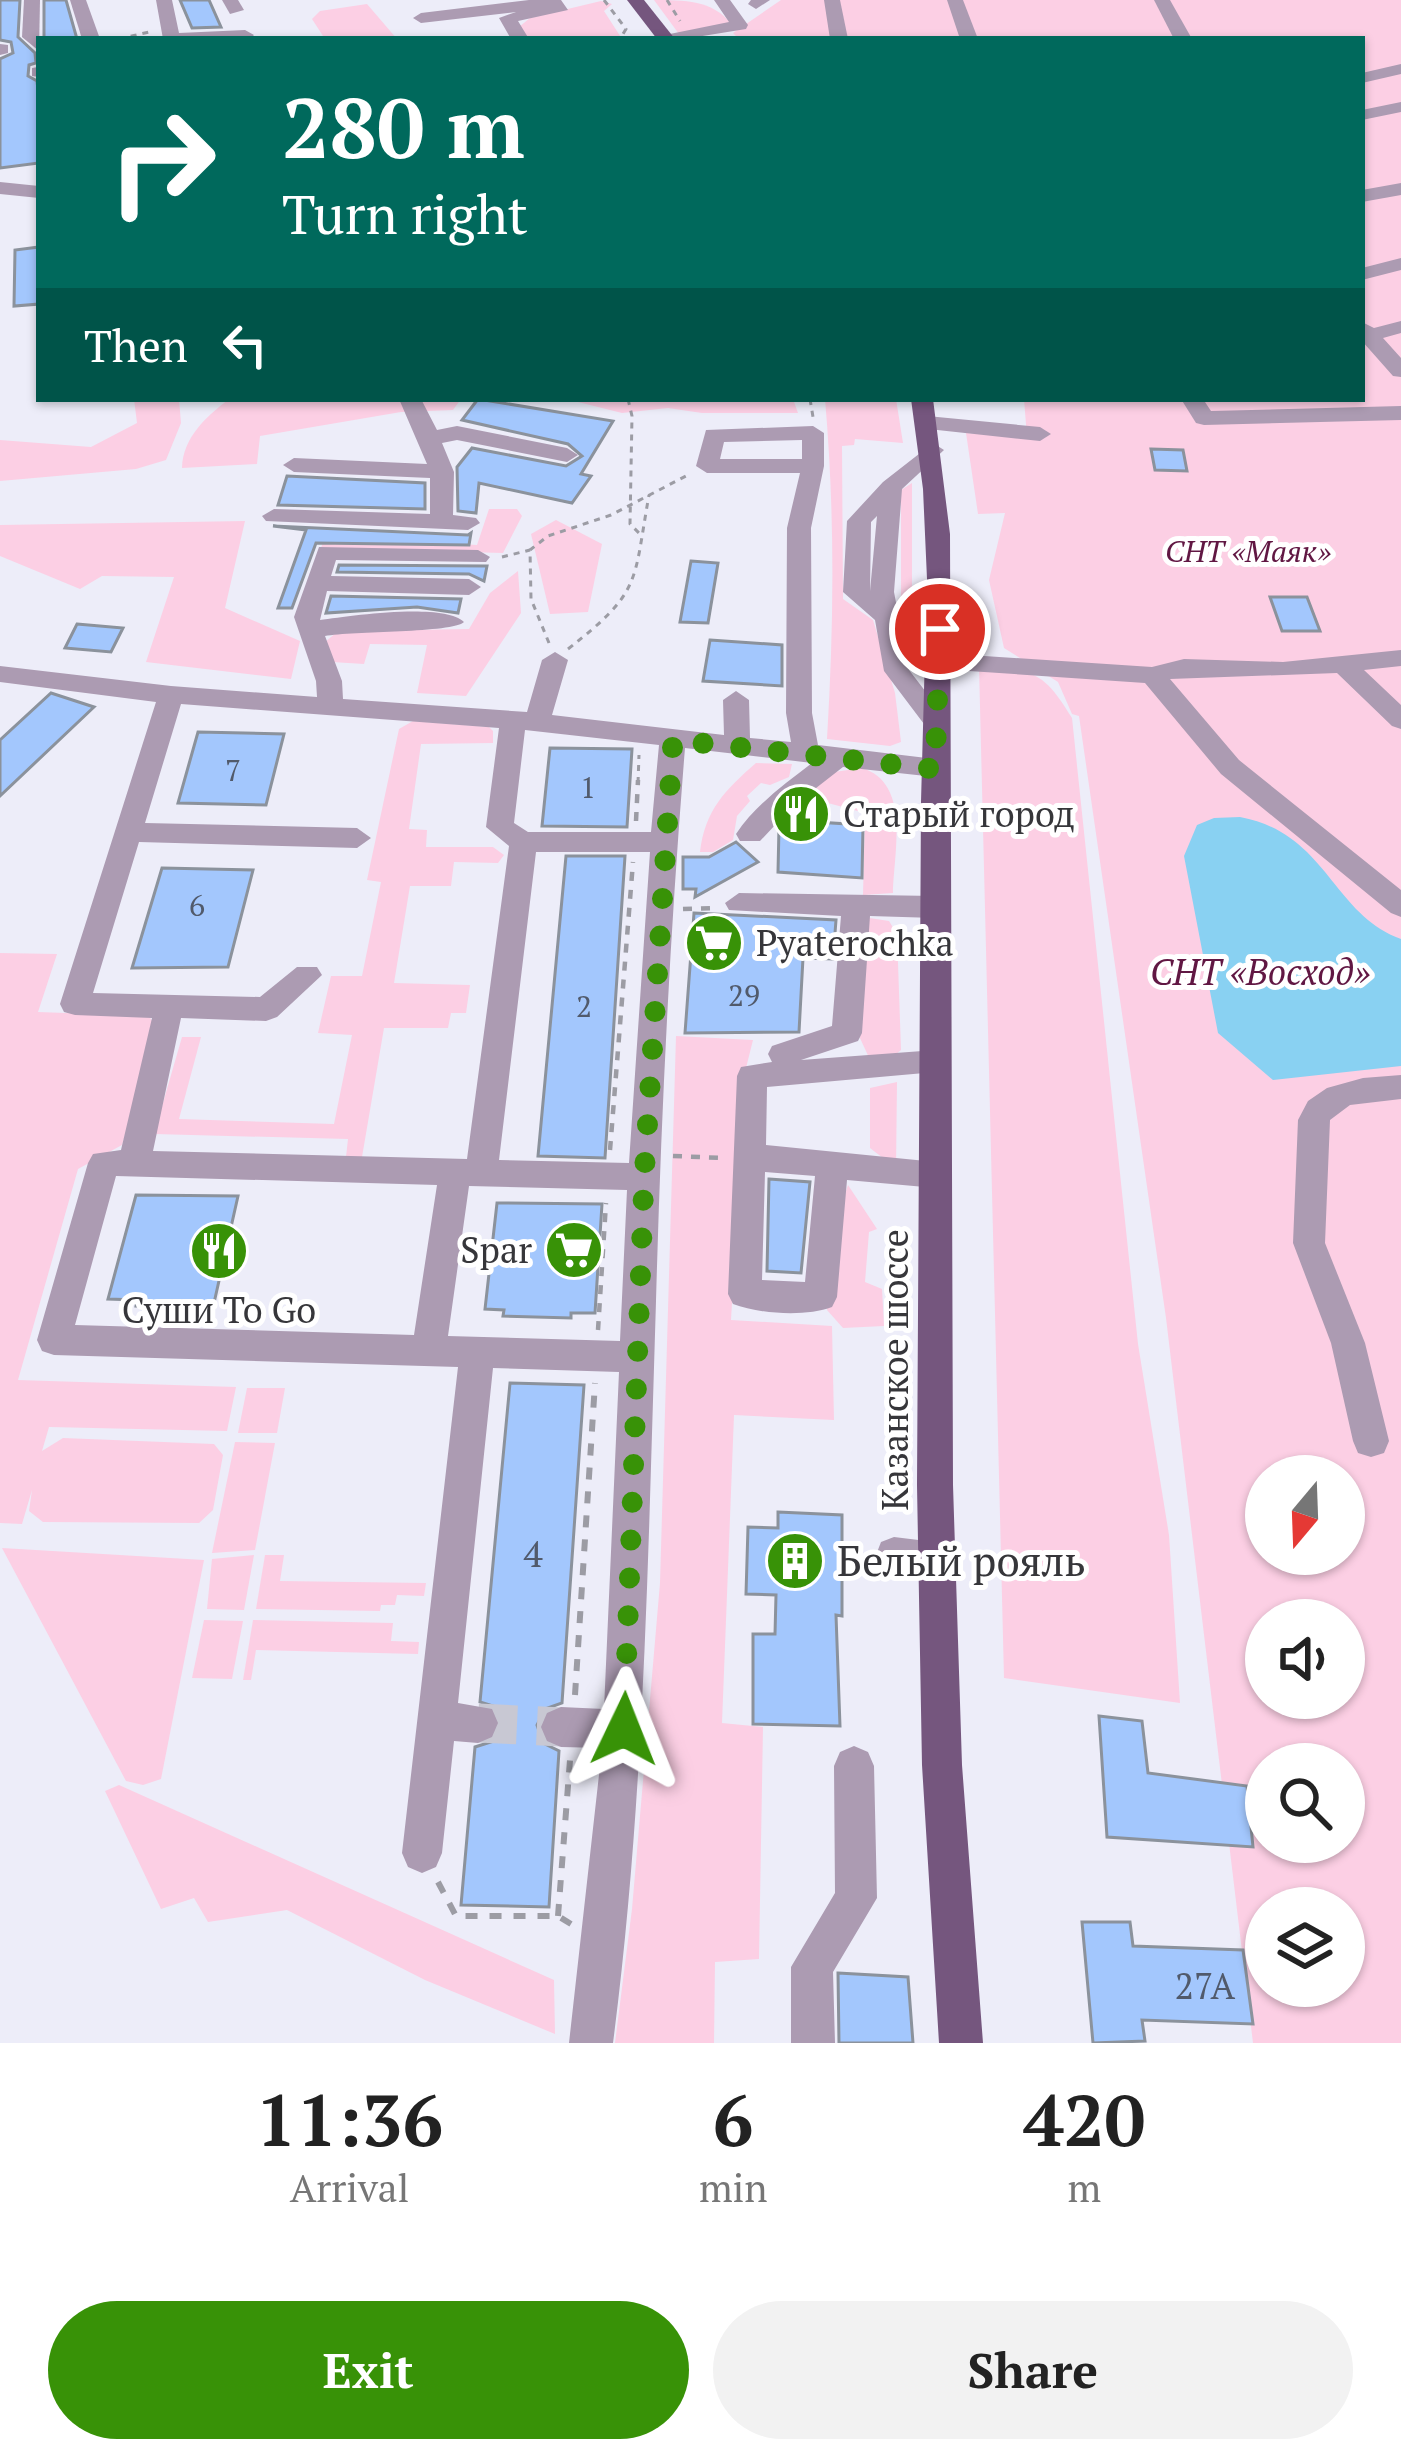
<!DOCTYPE html>
<meta charset="utf-8">
<style>
:root{--surface:#fff;--page:#f2f2f2;--text:#222;--muted:#767676;--accent:#389207}
body{margin:0;font-family:"PT Serif",serif;background:var(--page);color:var(--text);height:100vh;display:flex;flex-direction:column;font-size:45px;white-space:nowrap}
*{box-sizing:border-box;margin:0}
p{font-size:39px;color:var(--muted)}
.icon{flex:none;width:66px;height:66px;fill:none;stroke:currentColor;stroke-width:2;stroke-linecap:round;stroke-linejoin:round}
.map{position:relative;height:2043px;overflow:hidden}
.sheet{display:flex;flex-direction:column;background:var(--surface);flex:1}
.sheet>*{flex:none}
.top-card{position:absolute;left:36px;top:36px;width:1329px;height:366px;border-radius:0px;box-shadow:0 3px 9px #0004;background:#00695c;color:#fff;overflow:hidden}
.needle{width:78px;rotate:199deg}
.controls{position:absolute;left:1245px;top:1455px;display:grid;gap:24px}
.controls a{display:grid;place-items:center;width:120px;height:120px;border-radius:50%;background:var(--surface);box-shadow:0 3px 9px #0004;font-size:60px}
.pin{position:absolute;display:grid;place-items:center;width:102px;height:102px;color:#fff;margin:-51px;border:6px solid #fff;border-radius:50%;box-shadow:0 3px 12px #0007}
.me{position:absolute;width:132px;margin:-66px;rotate:2deg;stroke-linejoin:round;filter:drop-shadow(0 0 9px #0008)}
.turn{display:flex;align-items:center;gap:42px;height:252px;padding:0 48px;font-size:54px}
.turn .icon{width:156px;height:156px;stroke-width:2.5}
.turn b{display:block;font-size:84px;line-height:102px}
.then{display:flex;align-items:center;height:114px;padding:0 48px;background:#0003;gap:24px;font-size:45px}
.eta{display:flex;justify-content:space-evenly;align-items:center;height:204px;text-align:center}
.eta b{font-size:72px;font-weight:700;line-height:84px}
.primary-button{display:flex;gap:24px;margin-top:auto;padding:24px 48px}
.primary-button a{flex:1;height:138px;border-radius:72px;background:var(--accent);color:#fff;font-size:48px;font-weight:700;line-height:138px;text-align:center}
.primary-button a+a{background:var(--page);color:var(--text)}
.map>svg:first-child{display:block}
.green{fill:#fccfe4;fill-rule:evenodd}
.water{fill:#89d1f2}
.building{fill:#a3c7fd;stroke:#8b929c;stroke-width:3}
.lines{fill:none;stroke-linecap:round;stroke-linejoin:round}
.minor-tunnel{stroke:#c8c8d3;stroke-width:39;stroke-dasharray:39 20;stroke-linecap:butt}
.path-far2{stroke:#9c9ca4;stroke-width:3;stroke-dasharray:6 6;stroke-linecap:butt}
.path-far1{stroke:#9c9ca4;stroke-width:4.5;stroke-dasharray:9 9;stroke-linecap:butt}
.path{stroke:#9c9ca4;stroke-width:6;stroke-dasharray:12 12;stroke-linecap:butt}
.minor{fill:#ac9bb2;fill-rule:evenodd}
.major{fill:#75567e;fill-rule:evenodd}
.route{stroke:#389207;stroke-width:21;stroke-dasharray:0 37.8}
.labels{text-anchor:middle;stroke-width:10;stroke-linejoin:round;paint-order:stroke}
.far-park-label{font-size:30px;font-style:italic;fill:#611743;stroke:#fff}
.number-label{font-size:30px;fill:#515a6b}
.poi-label{font-size:36px;fill:#36363a;stroke:#fff;text-anchor:start}
.park-label{font-size:36px;font-style:italic;fill:#611743;stroke:#fff}
.street-label{font-size:36px;fill:#36363a;stroke:#fff}
.near-number-label{font-size:36px;fill:#515a6b}
.near-poi-label{font-size:42px;fill:#36363a;stroke:#fff;text-anchor:start}
</style>
<div class="map">
<svg width="1401" height="2043" viewBox="0 0 1401 2043">
<rect width="100%" height="100%" fill="#ededf9"/>
<g class="green">
<path d="M654 0C684 0 713 0 731 24L679 34Z"/>
<path d="M781 0H1401V2043H1253L1166 1318 1079 716 1072 714 1058 682 1004 648 989 580 1005 513 978 514 966 433 1027 437 1024 399H1362V39H739L733 33ZM1266 1476H1344V1554H1266ZM1266 1620H1344V1698H1266ZM1266 1764H1344V1842H1266ZM1266 1908H1344V1986H1266Z"/>
<polygon points="601,1 612,4 604,11 622,39 528,39 519,27 530,18"/>
<polygon points="367,4 397,39 325,39 312,19 320,11"/>
<polygon points="134,399 179,399 181,423 166,460 136,469 0,481 0,440 91,447 137,423"/>
<path d="M229 399H461L453 410 401 412 260 436 257 464 182 468C183 437 206 417 229 399Z"/>
<polygon points="566,399 793,399 798,413 702,413 668,408 622,413"/>
<path d="M825 399H896L903 443 855 439 854 445 842 446 843 599 873 620 895 693 901 742 890 746 827 739C834 624 835 514 825 399Z"/>
<polygon points="912,483 912,670 901,613 901,490"/>
<polygon points="489,509 517,509 522,516 503,553 321,548 325,536 477,545"/>
<polygon points="556,520 602,544 588,612 550,614 531,534"/>
<polygon points="245,521 225,608 300,641 291,679 146,662 174,577 102,576 80,589 0,556 0,525"/>
<polygon points="518,571 521,613 466,696 417,693 427,645 370,644 364,664 332,662 324,643 338,631 469,629 490,593"/>
<path d="M979 666C1033 670 1043 670 1072 718L1138 1344 1169 1535 1180 1703 1004 1678Z"/>
<polygon points="413,721 489,727 493,731 493,743 421,744 409,829 427,830 426,847 493,847 504,855 498,863 454,862 451,886 410,886 394,983 470,985 466,1013 451,1013 448,1028 384,1028 362,1157 346,1157 348,1139 154,1134 182,1037 201,1037 179,1119 334,1124 352,1035 318,1033 331,976 362,976 381,882 367,880 399,729"/>
<path d="M756 763 792 764 789 777 770 785 761 783 747 796 750 801 737 816 733 840 713 852H700C705 810 725 790 756 763Z"/>
<path d="M862 768C911 783 894 851 893 893L863 895 865 813 813 799V785L834 772Z"/>
<polygon points="863,917 889,921 897,934 901,1050 889,1060 872,1064 859,1036"/>
<polygon points="0,953 57,954 38,1012 149,1016 156,1027 122,1145 78,1169 18,1380 236,1387 227,1431 49,1427 42,1451 63,1438 214,1444 223,1455 213,1510 199,1523 43,1522 29,1511 32,1490 22,1524 0,1523"/>
<polygon points="676,1036 753,1040 746,1068 731,1320 832,1326 834,1420 734,1415 722,1723 763,1727 759,1959 715,1962 714,2043 615,2043 632,1909 660,1583"/>
<polygon points="897,1082 896,1168 870,1148 870,1088"/>
<polygon points="848,1185 877,1229 869,1232 865,1282 882,1289 884,1326 843,1328 827,1310 836,1221"/>
<polygon points="247,1388 285,1388 277,1433 238,1433"/>
<polygon points="235,1442 275,1443 255,1550 212,1553"/>
<polygon points="2,1548 204,1560 161,1779 143,1785 126,1781"/>
<polygon points="254,1555 244,1610 207,1609 212,1559"/>
<polygon points="265,1555 284,1555 280,1581 426,1583 424,1596 397,1595 395,1605 381,1605 380,1611 256,1609"/>
<polygon points="204,1620 243,1621 232,1679 192,1678"/>
<polygon points="253,1620 393,1623 391,1641 419,1642 418,1654 256,1650 251,1680 243,1680"/>
<polygon points="119,1785 554,1980 555,2034 425,1980 287,1910 208,1922 194,1898 161,1909 105,1791"/>
</g>
<path class="water" d="M1240 817C1327 833 1332 914 1401 939V1066L1273 1080 1218 1033 1184 856 1197 825 1214 818Z"/>
<g class="building">
<polygon points="0,0 20,0 18,37 35,53 36,63 29,65 28,76 37,81 39,99 39,163 0,168 0,59 13,53 11,42 0,40"/>
<polygon points="44,0 66,0 77,39 44,39"/>
<polygon points="180,0 209,0 221,27 192,28"/>
<polygon points="39,247 39,304 14,306 15,250"/>
<polygon points="478,399 613,421 581,474 591,476 572,503 479,483 476,513 458,511 457,467 472,448 566,466 582,456 568,444 462,420"/>
<polygon points="1151,449 1183,450 1187,471 1155,470"/>
<polygon points="287,476 425,483 425,509 278,505"/>
<polygon points="273,526 468,535 471,533 469,545 316,543 292,608 278,608 306,530"/>
<polygon points="691,561 718,563 708,623 680,622"/>
<polygon points="339,565 486,566 487,566 484,581 469,574 337,572"/>
<polygon points="331,596 461,599 458,613 417,607 326,613"/>
<polygon points="1270,597 1307,597 1320,631 1282,631"/>
<polygon points="77,624 123,628 111,652 65,648"/>
<polygon points="710,640 782,645 782,686 703,681"/>
<polygon points="51,693 94,707 0,796 0,740"/>
<polygon points="198,732 284,734 266,805 178,803"/>
<polygon points="550,748 632,749 627,827 542,826"/>
<polygon points="797,809 818,811 817,822 863,825 862,878 778,872 779,827"/>
<polygon points="736,842 758,862 695,897 696,889 683,889 683,857 709,857"/>
<polygon points="566,856 625,856 605,1158 538,1156"/>
<polygon points="162,868 253,870 228,967 132,968"/>
<polygon points="694,913 836,920 833,959 803,958 799,1032 685,1033"/>
<polygon points="769,1179 810,1182 801,1273 767,1271"/>
<polygon points="136,1195 238,1196 214,1303 193,1302 192,1308 136,1306 137,1300 108,1299"/>
<polygon points="497,1203 602,1204 595,1313 571,1313 571,1318 503,1316 504,1310 485,1309"/>
<polygon points="510,1383 584,1385 562,1703 545,1709 537,1725 543,1743 559,1751 549,1907 461,1905 475,1747 494,1741 502,1725 496,1707 480,1702"/>
<polygon points="778,1512 842,1515 842,1616 836,1615 840,1726 753,1724 753,1634 775,1634 776,1595 746,1594 748,1527 778,1528"/>
<polygon points="1099,1716 1142,1721 1148,1773 1247,1786 1253,1847 1107,1837"/>
<polygon points="1082,1922 1130,1922 1133,1946 1243,1950 1253,2024 1142,2020 1145,2041 1093,2043"/>
<polygon points="838,1973 908,1977 913,2043 839,2043"/>
</g>
<g class="lines">
<polyline class="minor-tunnel" points="478,1723 561,1727"/>
<g class="path-far2">
<polyline points="604,0 626,29 620,39"/>
<polyline points="667,0 680,21"/>
<polyline points="119,39 149,32"/>
<polyline points="628,399 632,416 630,524 643,537"/>
<polyline points="810,399 813,417"/>
<polyline points="502,557 530,550"/>
<polyline points="549,643 531,599 530,550 548,536 611,515 686,476"/>
<path d="M568 649C642 591 633 584 649 495"/>
<polyline points="638,783 639,755"/>
</g>
<g class="path-far1">
<polyline points="636,821 638,780"/>
<polyline points="683,909 714,908"/>
<polyline points="610,1150 633,862"/>
<polyline points="673,1156 722,1158"/>
<polyline points="598,1330 606,1203"/>
</g>
<g class="path">
<polyline points="575,1695 595,1383"/>
<polyline points="438,1882 456,1916 558,1916 571,1924"/>
<polyline points="558,1916 570,1760"/>
</g>
<g class="minor">
<polygon points="24,0 40,0 39,51 22,37"/>
<polygon points="70,0 86,0 100,39 82,39"/>
<polygon points="156,0 172,0 179,33 245,30 254,35 250,39 163,39"/>
<polygon points="222,0 238,0 244,10 230,14"/>
<polygon points="529,0 561,0 568,10 518,21 529,39 511,39 499,18 516,12 421,23 413,18 421,13"/>
<polygon points="714,0 730,0 748,25 746,29 684,39 655,37 729,22"/>
<polygon points="751,0 770,0 756,9 748,4"/>
<polygon points="824,0 840,0 848,39 830,39"/>
<polygon points="947,0 963,0 978,39 960,39"/>
<polygon points="1154,0 1170,0 1192,39 1174,39"/>
<polygon points="0,44 8,45 8,53 0,55"/>
<polygon points="1401,64 1401,74 1362,83 1362,73"/>
<polygon points="38,67 39,77 32,76 32,68"/>
<polygon points="1401,102 1401,112 1362,120 1362,110"/>
<polygon points="0,182 39,186 39,198 0,194"/>
<polygon points="1401,183 1401,195 1362,202 1362,190"/>
<polygon points="1401,258 1401,270 1362,280 1362,268"/>
<polygon points="1401,321 1401,333 1383,338 1401,358 1401,377 1393,376 1362,341 1362,322 1374,328"/>
<polygon points="399,399 421,399 437,430 457,426 567,448 578,455 567,462 457,440 442,443 454,472 453,515 476,518 480,523 468,530 266,521 262,516 274,509 430,514 430,478 294,472 283,465 294,458 427,464"/>
<polygon points="1181,399 1203,399 1211,411 1401,406 1401,420 1204,425 1196,423"/>
<polygon points="927,416 1040,427 1051,434 1040,441 919,428 916,423"/>
<path d="M813 426 824 433V466L811 528 812 713 818 745 935 759 948 768 935 777 843 767 793 806 760 841H740L736 834C755 805 785 784 812 763L685 748C670 932 661 1116 656 1301 648 1550 645 1796 613 2043H569L602 1748 561 1747 547 1741 541 1727 547 1713 561 1707 604 1709 619 1372 493 1368 458 1703 492 1709 498 1723 492 1737 478 1743 454 1741 442 1853 436 1867 422 1873 408 1867 402 1853 458 1367 54 1355 42 1351 37 1340 88 1163 93 1154 121 1150 152 1018 75 1015 64 1012 60 1004 156 702 0 682V666L171 686 317 697 316 681 294 617 319 547 478 550 490 557 486 562 336 560 331 576 469 579 481 587 469 595 327 591 320 620C350 616 443 602 464 622 453 633 352 631 325 636L342 681 343 699 527 712 542 660 555 652 568 660 552 715 724 735 723 700 736 691 749 700 750 738 791 742 786 713 787 528 800 473H707L696 466 706 430ZM802 440V459H720L724 442ZM181 704 499 728 486 827 509 846 467 1159 153 1151 181 1018 266 1021 277 1017 322 975 317 967H297L260 997 93 993 139 842 357 848 371 838 357 828 145 823ZM525 730 659 745 651 832H528L514 823ZM536 852H650L629 1163 499 1160ZM116 1176 437 1185 414 1335 75 1325ZM469 1186 627 1190 620 1341 448 1336Z"/>
<path d="M933 443 944 450 902 489 894 592 909 670 949 722 936 731 927 728 884 671 875 620 843 592 847 521 883 482ZM877 516 870 591 871 522Z"/>
<polygon points="1401,650 1401,666 1364,670 1401,705 1401,729 1392,726 1337,673 1170,679 1239,760 1401,890 1401,917 1391,913 1221,774 1145,683 939,669 926,661 939,653 1152,667 1184,659 1283,662"/>
<path d="M739 893 935 896 949 907 935 918 870 916 862 1033 858 1041 801 1060 936 1050 947 1053 951 1062 947 1071 767 1087 766 1145 936 1162 947 1166 952 1175 947 1184 936 1188 847 1180 837 1297 832 1307C806 1317 759 1314 733 1304L728 1294 737 1076 741 1067 772 1062 768 1054 772 1046 832 1026 841 916 729 910 725 903ZM765 1172 815 1176 805 1282 762 1280Z"/>
<polygon points="1401,1075 1401,1099 1350,1105 1330,1120 1325,1243 1365,1343 1389,1441 1384,1453 1371,1457 1358,1453 1353,1441 1331,1343 1293,1243 1298,1120 1308,1101 1327,1088 1363,1078"/>
<polygon points="894,1537 951,1544 957,1557 951,1570 938,1575 881,1568 876,1555 881,1542"/>
<polygon points="854,1746 868,1752 874,1766 877,1898 833,1972 835,2043 791,2043 791,1967 835,1893 834,1766 840,1752"/>
</g>
<g class="major">
<polygon points="627,0 644,0 675,39 657,39"/>
<polygon points="911,399 933,399 950,534 953,1485 962,1765 983,2043 939,2043 922,1765 917,1485 921,802 927,579 923,489"/>
</g>
</g>
<g class="lines">
<polyline class="route" points="624,1729 644,1177 673,740 935,769 940,629"/>
</g>
<defs>
<g id="restaurant-disc" transform="scale(3)"><circle r="9.5" fill="#389207" stroke="#fff"/><path d="M-5-6h1v4h1v-4h1v4h1v-4h1v5L-1.5 .5V6h-2V.5L-5-1ZM5-6V6H3V1.5H1.5Q1.5-4 5-6Z" fill="#fff"/></g>
<g id="supermarket-disc" transform="scale(3)"><circle r="9.5" fill="#389207" stroke="#fff"/><path d="M-6-5.5h2.5l.6 2H6L4.5 2H-2.5L-4.4-4H-6ZM-1.5 3.2a1.3 1.3 0 1 0 .1 0ZM3 3.2a1.3 1.3 0 1 0 .1 0Z" fill="#fff"/></g>
<g id="building-disc" transform="scale(3)"><circle r="9.5" fill="#389207" stroke="#fff"/><path d="M-4-6H4V6H1V3H-1V6H-4ZM-2.5-4.3h1.7v1.8h-1.7ZM.8-4.3h1.7v1.8H.8ZM-2.5-1h1.7V.8h-1.7ZM.8-1h1.7V.8H.8Z" fill="#fff"/></g>
</defs>
<g fill-rule="evenodd">
<use href="#restaurant-disc" x="801" y="814"/>
<use href="#supermarket-disc" x="714" y="943"/>
<use href="#supermarket-disc" x="574" y="1250"/>
<use href="#restaurant-disc" x="219" y="1251"/>
<use href="#building-disc" x="795" y="1561"/>
</g>
<g class="labels">
<g class="far-park-label">
<text x="1248" y="562">СНТ «Маяк»</text>
</g>
<g class="number-label">
<text x="233" y="781">7</text>
<text x="588" y="798">1</text>
<text x="197" y="916">6</text>
<text x="744" y="1006">29</text>
<text x="584" y="1017">2</text>
</g>
<g class="poi-label">
<text x="843" y="827">Старый город</text>
<text x="756" y="956">Pyaterochka</text>
<text x="532" y="1263" text-anchor="end">Spar</text>
<text x="219" y="1323" text-anchor="middle">Суши To Go</text>
</g>
<g class="park-label">
<text x="1260" y="985">СНТ «Восход»</text>
</g>
<g class="street-label">
<text transform="translate(895 1370) rotate(-90)" y="13">Казанское шоссе</text>
</g>
<g class="near-number-label">
<text x="533" y="1567">4</text>
<text x="1205" y="1999">27А</text>
</g>
<g class="near-poi-label">
<text x="837" y="1576">Белый рояль</text>
</g>
</g>
</svg>
<div class="controls">
<a><svg class="needle" viewBox="-14 -14 28 28"><path d="M0-13l5 13h-10z" fill="#e53935"/><path d="M0 13l5-13h-10z" fill="#767676"/></svg></a>
<a><svg class="icon" aria-label="sound" viewBox="0 0 24 24"><path d="M4 9h4l5-4v14l-5-4H4zM17 9q2 3 0 6"/></svg></a>
<a><svg class="icon" aria-label="search" viewBox="0 0 24 24"><circle cx="10" cy="10" r="6"/><path d="M15 15l6 6"/></svg></a>
<a><svg class="icon" aria-label="layers" viewBox="0 0 24 24"><path d="M12 4l9 5-9 5-9-5zM3 14l9 5 9-5"/></svg></a>
</div>
<div class="pin" style="left:940px;top:629px;background:#d93025"><svg class="icon" aria-label="arrive" viewBox="0 0 24 24"><path d="M6 21V4h12l-3 4 3 4H6"/></svg></div>
<svg class="me" style="left:624px;top:1729px" viewBox="-20 -20 40 40"><path d="M0-17L14 15 0 8-14 15z" fill="#389207" stroke="#fff" stroke-width="4"/></svg>
<div class="top-card">
<div class="turn"><svg class="icon" aria-label="right" viewBox="0 0 24 24"><path d="M7 20v-9h11M14 6l5 5-5 5"/></svg><div><b>280 m</b>Turn right</div></div>
<div class="then">Then<svg class="icon" aria-label="left" viewBox="0 0 24 24"><path d="M17 20v-9H6M10 6l-5 5 5 5"/></svg></div>
</div>
</div>
<section class="sheet">
<div class="eta">
<div><b>11:36</b><p>Arrival</p></div>
<div><b>6</b><p>min</p></div>
<div><b>420</b><p>m</p></div>
</div>
<div class="primary-button"><a>Exit</a><a>Share</a></div>
</section>
